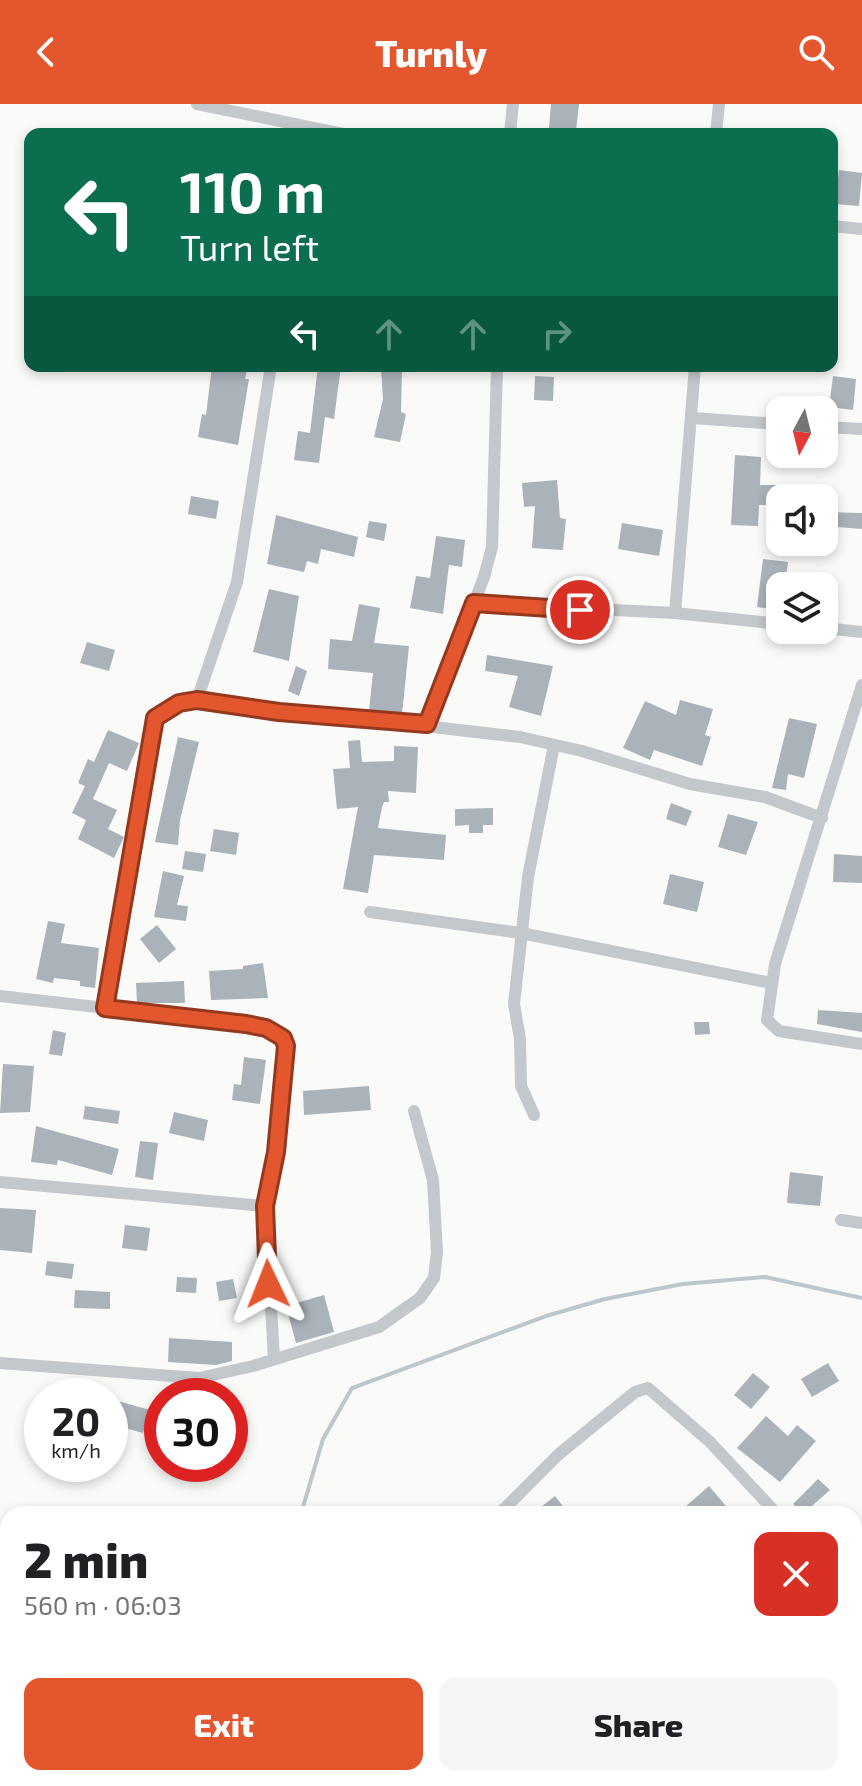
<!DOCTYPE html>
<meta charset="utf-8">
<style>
:root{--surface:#fff;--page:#f6f6f6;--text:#202124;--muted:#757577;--accent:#e4572e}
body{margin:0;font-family:"Exo 2",sans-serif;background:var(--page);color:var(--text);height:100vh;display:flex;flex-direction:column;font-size:30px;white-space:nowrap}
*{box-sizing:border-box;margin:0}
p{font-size:26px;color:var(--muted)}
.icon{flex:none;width:44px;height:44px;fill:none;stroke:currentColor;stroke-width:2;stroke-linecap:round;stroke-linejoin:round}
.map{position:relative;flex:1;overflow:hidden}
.side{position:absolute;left:0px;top:1402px;width:862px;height:280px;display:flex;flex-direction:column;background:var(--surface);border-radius:24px 24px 0 0;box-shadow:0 4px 12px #0003}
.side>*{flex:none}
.hud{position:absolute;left:24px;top:24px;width:814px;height:244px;border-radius:16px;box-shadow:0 4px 12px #0003;background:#0b6e4f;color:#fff;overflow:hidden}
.needle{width:52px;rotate:187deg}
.buttons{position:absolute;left:766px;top:292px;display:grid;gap:16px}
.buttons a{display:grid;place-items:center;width:72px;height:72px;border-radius:16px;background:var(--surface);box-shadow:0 4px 12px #0003;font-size:40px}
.speed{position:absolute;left:24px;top:1274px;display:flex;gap:16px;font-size:40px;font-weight:700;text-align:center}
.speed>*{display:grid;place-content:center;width:104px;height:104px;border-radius:50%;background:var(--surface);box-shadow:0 4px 12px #0003;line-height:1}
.speed small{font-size:20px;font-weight:400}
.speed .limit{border:12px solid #d22;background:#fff;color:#111}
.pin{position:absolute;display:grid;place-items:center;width:68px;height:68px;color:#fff;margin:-34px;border:4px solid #fff;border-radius:50%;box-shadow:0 2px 8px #0007}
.me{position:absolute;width:88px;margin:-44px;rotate:358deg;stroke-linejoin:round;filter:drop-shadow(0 0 6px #0008)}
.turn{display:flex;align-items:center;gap:28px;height:168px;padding:0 24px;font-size:36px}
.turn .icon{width:104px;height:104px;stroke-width:2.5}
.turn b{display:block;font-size:56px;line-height:68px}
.lanes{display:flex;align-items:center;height:76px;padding:0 24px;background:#0003;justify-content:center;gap:40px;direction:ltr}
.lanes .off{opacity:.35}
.round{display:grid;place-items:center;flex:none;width:84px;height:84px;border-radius:16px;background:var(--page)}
.head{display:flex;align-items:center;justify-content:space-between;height:136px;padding:0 24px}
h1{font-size:48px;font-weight:800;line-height:60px}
.cta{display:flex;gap:16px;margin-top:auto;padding:16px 24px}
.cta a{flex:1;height:92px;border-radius:16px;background:var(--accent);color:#fff;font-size:32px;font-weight:800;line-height:92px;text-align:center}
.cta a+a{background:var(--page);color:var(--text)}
header{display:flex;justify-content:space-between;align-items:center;height:104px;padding:0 24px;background:var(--accent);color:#fff;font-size:36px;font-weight:800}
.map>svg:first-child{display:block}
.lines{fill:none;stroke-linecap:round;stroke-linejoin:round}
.stream{stroke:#bbc7cb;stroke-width:4}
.building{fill:#aab3b9}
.street{stroke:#c3c8cc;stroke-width:12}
.route-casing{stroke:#94391e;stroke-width:20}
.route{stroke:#e4572e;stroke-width:14}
</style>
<header><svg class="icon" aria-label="back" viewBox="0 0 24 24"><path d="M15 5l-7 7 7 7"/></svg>Turnly<svg class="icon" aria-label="search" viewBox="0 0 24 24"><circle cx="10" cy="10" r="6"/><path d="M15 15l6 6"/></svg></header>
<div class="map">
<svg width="862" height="1682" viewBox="0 0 862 1682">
<rect width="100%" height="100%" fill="#fafaf8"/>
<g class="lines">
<polyline class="stream" points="301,1410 323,1335 352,1284 546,1212 605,1195 683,1180 765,1173 862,1194"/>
</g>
<g class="building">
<polygon points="551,0 579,0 576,27 549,24"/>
<polygon points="839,66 862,69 859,102 835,100"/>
<polygon points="212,262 248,262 245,275 249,275 238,341 198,333 202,310 206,311"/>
<polygon points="318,262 341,262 334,315 325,313 319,359 294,356 298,327 310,329"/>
<polygon points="381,264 402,265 401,308 406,310 400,338 374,333 383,295"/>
<polygon points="535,272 554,273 553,297 534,296"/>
<polygon points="833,272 856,275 853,306 829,303"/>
<polygon points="735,351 761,353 760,381 780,381 779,401 759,401 758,422 731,421"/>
<polygon points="557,376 560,414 566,415 563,446 532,444 535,402 524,403 522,379"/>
<polygon points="191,392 219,397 216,415 188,410"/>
<polygon points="824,408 862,409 862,425 837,423 837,427 824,427"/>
<polygon points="276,411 358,433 354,453 321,445 318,460 307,457 304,468 267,460"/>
<polygon points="369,417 387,420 384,437 366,433"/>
<polygon points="622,419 663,426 659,452 618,445"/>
<polygon points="436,432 465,436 462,463 449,461 443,510 410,504 416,472 430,474"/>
<polygon points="763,455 788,458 785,482 780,482 780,506 757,503"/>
<polygon points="269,485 299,492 289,557 253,548"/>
<polygon points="359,500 380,504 374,539 409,542 402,610 369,607 373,569 328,565 330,535 352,537"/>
<polygon points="87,538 115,546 109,567 80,559"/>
<polygon points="487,551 553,562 541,612 509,603 518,572 485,567"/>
<polygon points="296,562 307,567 299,592 288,587"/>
<polygon points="680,596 713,605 705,631 711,633 702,662 654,646 650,656 623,644 645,597 676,611"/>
<polygon points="789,614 817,620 804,674 788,670 786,686 772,684"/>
<polygon points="108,626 139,639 127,667 109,659 93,695 117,706 108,725 124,733 114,754 78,735 86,716 72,709 85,682 78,679 88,655 94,658"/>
<polygon points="178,633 199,638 180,716 178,741 155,738"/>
<polygon points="360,636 362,658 394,657 394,642 418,643 416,689 388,687 389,698 384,698 382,703 378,724 446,731 444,756 374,751 368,789 343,785 358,703 337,705 333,665 350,664 348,637"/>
<polygon points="671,699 692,707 686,722 666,715"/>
<polygon points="493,704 493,721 483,721 483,729 469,729 469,721 455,722 455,705"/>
<polygon points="728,710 758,718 746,751 718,743"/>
<polygon points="214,725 239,729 236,751 210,747"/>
<polygon points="185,747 206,750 203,768 182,765"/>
<polygon points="834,750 862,752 862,779 833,778"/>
<polygon points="163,767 184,772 177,801 188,802 186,817 154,813"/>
<polygon points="670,770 704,778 697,808 663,800"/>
<polygon points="48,817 65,820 61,839 99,844 95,884 80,882 80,877 54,874 53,879 36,875"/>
<polygon points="157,821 176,845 159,859 140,835"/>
<polygon points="263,859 268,894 211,896 209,867 243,865 243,862"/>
<polygon points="184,877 185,899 137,899 136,879"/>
<polygon points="818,906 862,909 862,928 817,920"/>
<polygon points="694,918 709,918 710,930 695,931"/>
<polygon points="53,926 66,929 62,952 49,950"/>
<polygon points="244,953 266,956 260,1000 232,996 234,980 241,981"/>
<polygon points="3,960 34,962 30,1008 0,1009"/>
<polygon points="369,982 371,1006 304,1011 303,987"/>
<polygon points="85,1002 120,1007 118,1020 83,1015"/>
<polygon points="174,1008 208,1016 204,1037 169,1029"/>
<polygon points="36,1022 119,1045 112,1071 58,1056 57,1061 31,1058"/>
<polygon points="140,1037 158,1039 153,1076 135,1073"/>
<polygon points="790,1068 823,1072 820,1102 787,1099"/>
<polygon points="0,1104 36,1106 32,1149 0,1146"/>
<polygon points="125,1121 150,1124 147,1147 122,1144"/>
<polygon points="47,1157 74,1160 72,1175 45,1171"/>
<polygon points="177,1173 197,1174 196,1189 176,1188"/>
<polygon points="233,1175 237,1194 219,1197 216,1178"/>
<polygon points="75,1186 110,1188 110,1205 74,1204"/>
<polygon points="324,1191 334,1228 296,1239 286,1202"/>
<polygon points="169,1234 232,1238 232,1257 216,1261 168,1258"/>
<polygon points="828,1259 839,1277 812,1293 801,1275"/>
<polygon points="753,1269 770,1283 751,1305 734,1291"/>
<polygon points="118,1297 150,1306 143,1329 111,1320"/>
<polygon points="766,1312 788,1332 797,1321 816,1337 780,1378 737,1344"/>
<polygon points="818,1375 830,1386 803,1410 793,1400"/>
<polygon points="709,1382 726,1402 717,1410 677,1410"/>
<polygon points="555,1392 569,1410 532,1410"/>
</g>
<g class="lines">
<g class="street">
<polyline points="197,0 343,30"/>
<polyline points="510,30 513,0"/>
<polyline points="716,30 719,0"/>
<polyline points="832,122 862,125"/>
<polyline points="692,314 780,320"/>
<polyline points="824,323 862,325"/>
<polyline points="474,499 675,509 780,520"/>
<polyline points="675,509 695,262"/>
<polyline points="824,524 862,528"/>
<polyline points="862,581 775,860 767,916 779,927 862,940"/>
<polyline points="197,596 237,478 271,262"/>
<polyline points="427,620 484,473 492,443 497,262"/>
<polyline points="370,808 521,829 771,879"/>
<polyline points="0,892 246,920 266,924 283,934 286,942 276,1048 265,1102 274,1254"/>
<path d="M105 904 151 624C159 605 177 599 197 596L520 633 582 647 690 680 765 693 822 714"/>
<polyline points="534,1011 521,982 520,935 514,900 528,773 554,641"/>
<polyline points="0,1078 265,1102"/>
<polyline points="841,1116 862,1119"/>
<polyline points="0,1259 199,1274 253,1262 379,1223 420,1194 434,1174 437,1148 433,1076 414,1007"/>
<polyline points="499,1410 559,1350 635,1288 648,1284 710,1338 777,1410"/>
<polyline points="854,1491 862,1483"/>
<polyline points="0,1596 8,1603"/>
<polyline points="84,1674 93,1682"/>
<polyline points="357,1674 364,1682"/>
<polyline points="622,1674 629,1682"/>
<polyline points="216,1682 224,1674"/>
</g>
</g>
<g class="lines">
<g class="route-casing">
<polyline id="route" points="268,1180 265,1102 276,1048 286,942 283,934 266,924 246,920 105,904 155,614 179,599 197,596 279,608 427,620 474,499 580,506"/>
</g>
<use href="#route" class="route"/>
</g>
</svg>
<div class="buttons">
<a><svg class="needle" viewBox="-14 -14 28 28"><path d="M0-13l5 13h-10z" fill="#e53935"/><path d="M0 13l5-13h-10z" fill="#757577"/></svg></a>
<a><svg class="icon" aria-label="sound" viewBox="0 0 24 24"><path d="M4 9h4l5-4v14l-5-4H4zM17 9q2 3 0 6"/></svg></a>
<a><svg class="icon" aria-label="layers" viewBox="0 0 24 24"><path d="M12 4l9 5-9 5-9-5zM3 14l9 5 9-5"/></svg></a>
</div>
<div class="speed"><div>20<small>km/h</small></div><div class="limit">30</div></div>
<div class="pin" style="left:580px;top:506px;background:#d93025"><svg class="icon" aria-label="arrive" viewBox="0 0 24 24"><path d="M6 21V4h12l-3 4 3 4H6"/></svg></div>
<svg class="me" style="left:268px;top:1180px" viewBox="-20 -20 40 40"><path d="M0-17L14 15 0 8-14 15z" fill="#e4572e" stroke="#fff" stroke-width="4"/></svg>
<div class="hud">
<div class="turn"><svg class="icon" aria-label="left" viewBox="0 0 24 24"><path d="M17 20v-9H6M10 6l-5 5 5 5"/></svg><div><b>110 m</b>Turn left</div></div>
<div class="lanes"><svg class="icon" aria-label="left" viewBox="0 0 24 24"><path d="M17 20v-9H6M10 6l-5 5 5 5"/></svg><svg class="icon off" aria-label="ahead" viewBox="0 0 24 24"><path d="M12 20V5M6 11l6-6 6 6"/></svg><svg class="icon off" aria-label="ahead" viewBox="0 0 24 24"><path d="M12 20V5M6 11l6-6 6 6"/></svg><svg class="icon off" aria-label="right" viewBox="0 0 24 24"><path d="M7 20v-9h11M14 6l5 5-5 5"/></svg></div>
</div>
<section class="side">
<div class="head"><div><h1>2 min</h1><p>560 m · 06:03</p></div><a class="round" style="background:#d93025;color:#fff"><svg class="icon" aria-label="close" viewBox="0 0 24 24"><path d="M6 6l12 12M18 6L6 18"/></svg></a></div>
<div class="cta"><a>Exit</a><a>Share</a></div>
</section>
</div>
